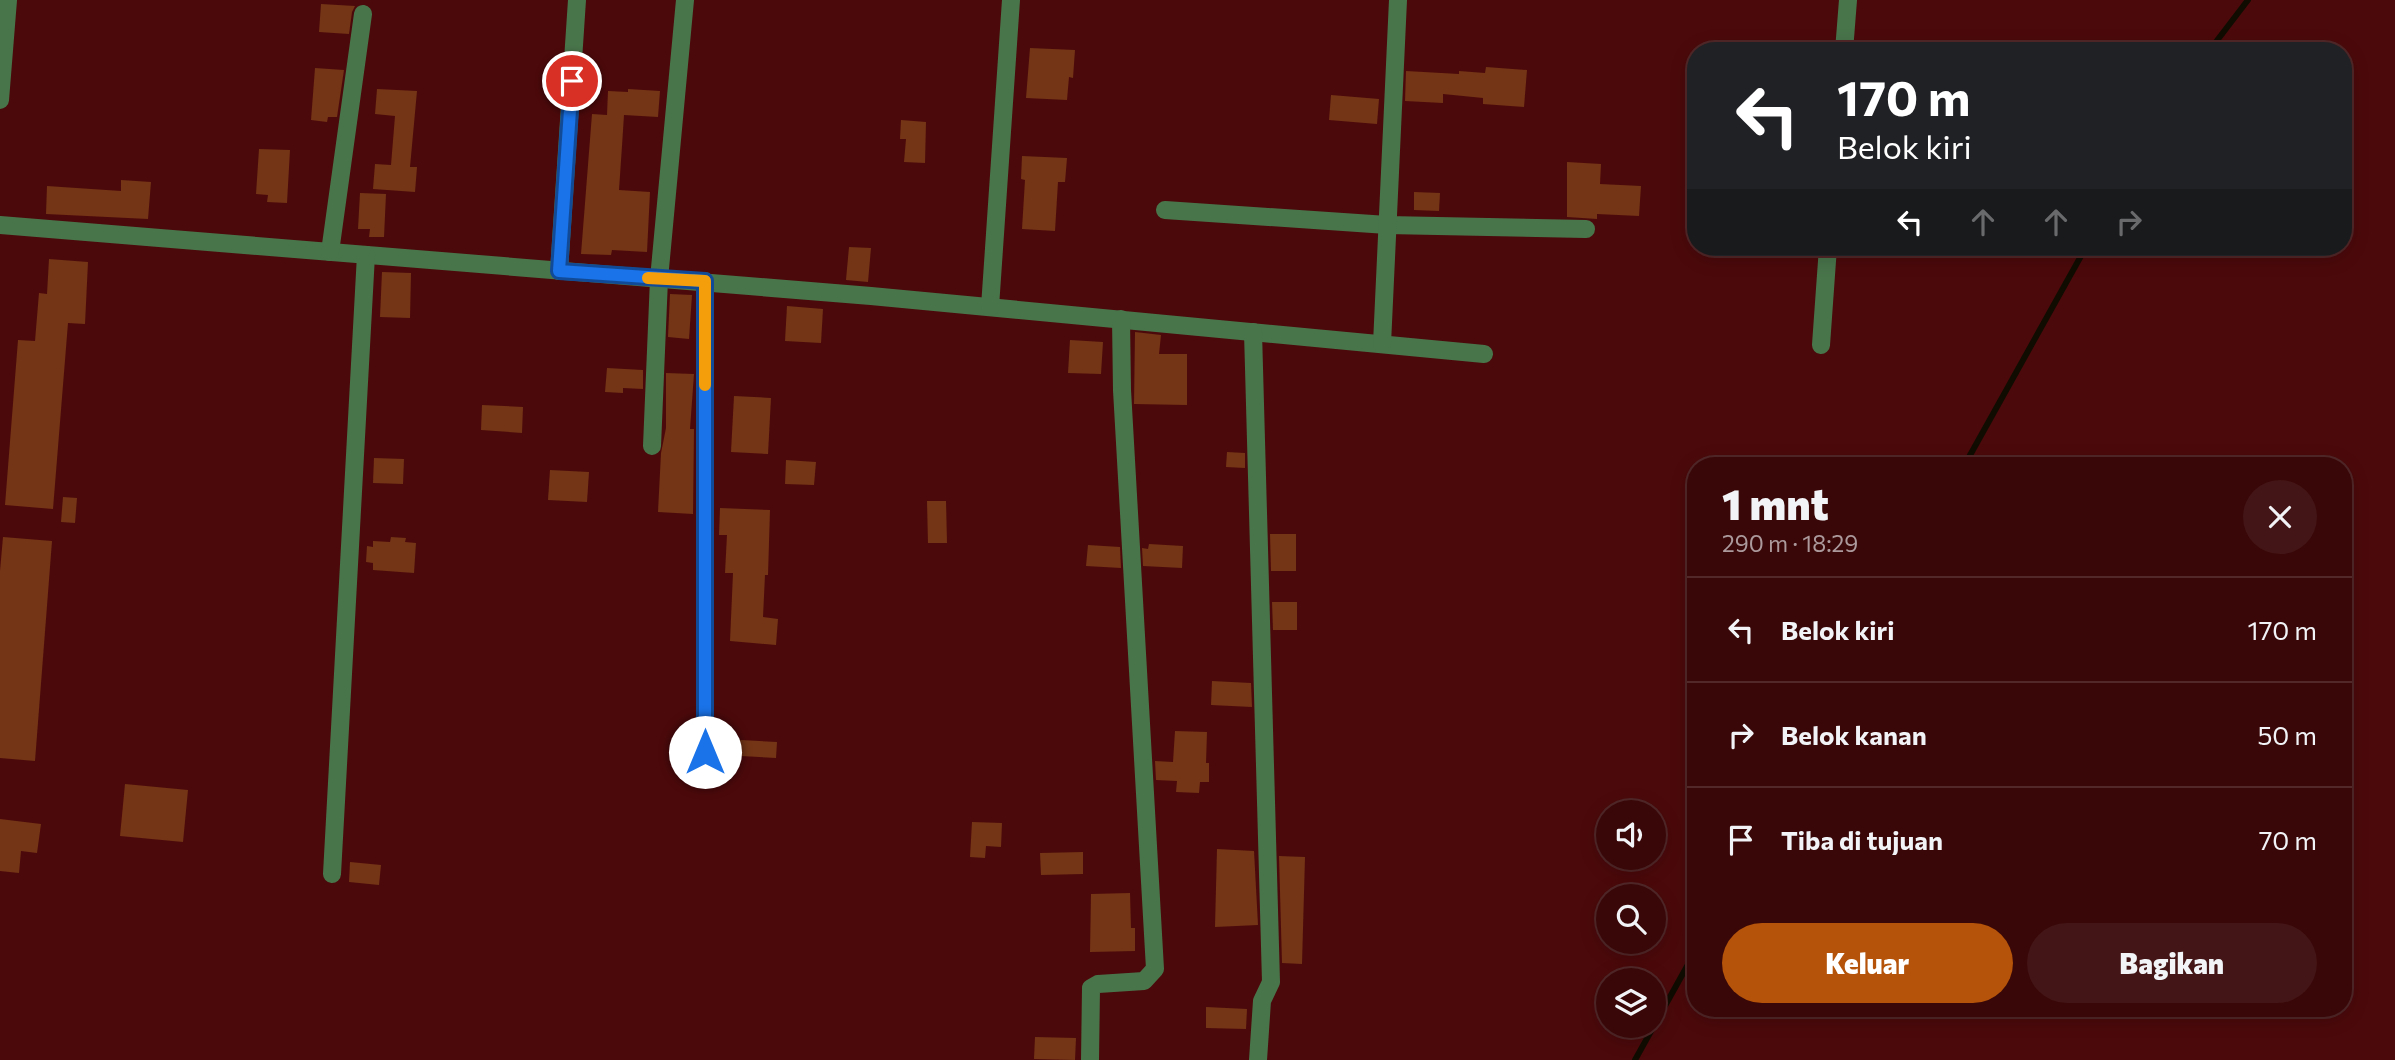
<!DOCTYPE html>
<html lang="id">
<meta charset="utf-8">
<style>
:root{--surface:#390708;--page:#441516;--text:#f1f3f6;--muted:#ab999c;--line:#532829;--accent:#b45309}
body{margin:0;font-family:Commissioner,sans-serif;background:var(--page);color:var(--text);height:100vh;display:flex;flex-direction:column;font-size:26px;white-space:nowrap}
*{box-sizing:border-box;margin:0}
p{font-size:23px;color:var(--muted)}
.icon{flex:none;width:38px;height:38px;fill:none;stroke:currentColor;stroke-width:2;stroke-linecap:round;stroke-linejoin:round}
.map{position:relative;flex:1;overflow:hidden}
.sheet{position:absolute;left:1687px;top:457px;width:665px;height:560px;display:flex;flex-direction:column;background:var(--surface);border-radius:28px;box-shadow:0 4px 18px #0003,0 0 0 2px var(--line)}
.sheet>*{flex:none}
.top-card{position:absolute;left:1687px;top:42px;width:665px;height:214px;border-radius:28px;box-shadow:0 4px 18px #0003,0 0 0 2px var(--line);background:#202124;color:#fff;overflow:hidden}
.buttons{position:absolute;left:1596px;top:800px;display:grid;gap:14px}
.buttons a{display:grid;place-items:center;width:70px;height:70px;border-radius:50%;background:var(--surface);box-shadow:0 4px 18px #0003,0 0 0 2px var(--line);font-size:35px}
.pin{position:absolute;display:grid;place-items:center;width:60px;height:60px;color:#fff;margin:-30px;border:4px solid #fff;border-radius:50%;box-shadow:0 2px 7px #0007}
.me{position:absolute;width:77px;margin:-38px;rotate:0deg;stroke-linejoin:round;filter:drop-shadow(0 0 5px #0008)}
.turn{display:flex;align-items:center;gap:24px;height:147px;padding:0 35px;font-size:32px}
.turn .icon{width:91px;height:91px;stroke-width:2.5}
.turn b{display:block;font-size:49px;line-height:60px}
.lanes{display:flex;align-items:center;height:66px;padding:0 35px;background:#0003;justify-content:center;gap:35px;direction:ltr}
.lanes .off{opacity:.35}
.round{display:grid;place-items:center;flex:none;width:74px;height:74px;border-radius:37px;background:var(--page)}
.overview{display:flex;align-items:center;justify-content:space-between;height:119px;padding:0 35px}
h1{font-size:42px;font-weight:800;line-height:52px}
.primary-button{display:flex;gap:14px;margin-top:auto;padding:14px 35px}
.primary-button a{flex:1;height:80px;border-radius:42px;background:var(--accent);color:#fff;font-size:28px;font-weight:800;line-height:80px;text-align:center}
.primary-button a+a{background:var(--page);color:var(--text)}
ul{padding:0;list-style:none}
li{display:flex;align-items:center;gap:21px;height:105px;padding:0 35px;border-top:2px solid var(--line)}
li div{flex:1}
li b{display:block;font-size:26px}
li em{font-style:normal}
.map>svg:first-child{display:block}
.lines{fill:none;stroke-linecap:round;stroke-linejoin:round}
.stream{stroke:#110c02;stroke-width:6}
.building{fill:#733516}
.minor{stroke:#49754b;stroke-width:18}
.route-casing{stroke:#114b97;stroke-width:18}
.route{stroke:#1a73e8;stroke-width:12}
.slow{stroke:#f59e0b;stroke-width:12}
</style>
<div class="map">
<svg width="2395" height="1060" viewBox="0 0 2395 1060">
<rect width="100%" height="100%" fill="#4c090b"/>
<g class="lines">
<g class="stream">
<polyline points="2209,51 2248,0"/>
<polyline points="1964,466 2086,247"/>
<polyline points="1635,1060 1696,950"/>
</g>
</g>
<g class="building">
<polygon points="321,4 355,6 352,12 349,34 319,32"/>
<polygon points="1030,48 1075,50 1073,78 1069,77 1067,100 1026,98"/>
<polygon points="1486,67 1527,70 1524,107 1483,104 1483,98 1443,94 1443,103 1405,101 1406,71 1459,74 1459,71 1485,73"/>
<polygon points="315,68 344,70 337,117 328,117 327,122 311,120"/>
<polygon points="377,89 417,91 410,167 417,167 415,192 373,189 375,164 391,165 395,116 375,114"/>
<polygon points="628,89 660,91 658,117 624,115 622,146 619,190 650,192 647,252 612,250 611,255 581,254 592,114 607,115 608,91 628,92"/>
<polygon points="1331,95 1379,99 1377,124 1329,120"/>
<polygon points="901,120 926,122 925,163 904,162 906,139 900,139"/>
<polygon points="259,149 290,150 287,203 267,202 268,195 256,194"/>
<polygon points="1022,156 1067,158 1065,182 1058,182 1055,231 1022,229 1025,180 1021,179"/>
<polygon points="1567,162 1601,164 1600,184 1641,186 1639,216 1597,214 1597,219 1567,217"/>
<polygon points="121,180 151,182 148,219 46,214 47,186 121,191"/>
<polygon points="1414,192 1440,193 1439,211 1414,210"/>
<polygon points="360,193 386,194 384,237 369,237 370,229 358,229"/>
<polygon points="849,247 871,248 868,282 846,280"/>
<polygon points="49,259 88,262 85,324 68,323 53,509 5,505 18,340 35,341 39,293 47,294"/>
<polygon points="382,272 411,273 410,318 380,317"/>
<polygon points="670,294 692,295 689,339 668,337"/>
<polygon points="787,306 823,309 821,343 785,341"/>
<polygon points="1135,332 1161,335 1159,354 1187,354 1187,405 1134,404"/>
<polygon points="1070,340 1103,342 1101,374 1068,373"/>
<polygon points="607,368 643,370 643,389 623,388 623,393 605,392"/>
<polygon points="666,373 694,374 690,429 694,429 693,514 658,512 661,453 666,428"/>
<polygon points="734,396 771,398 768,454 731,452"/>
<polygon points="482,405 523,407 522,433 481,430"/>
<polygon points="1227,452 1245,453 1245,468 1226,467"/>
<polygon points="374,458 404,459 403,484 373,483"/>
<polygon points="786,460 816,462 814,485 785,484"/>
<polygon points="550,470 589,472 587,502 548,500"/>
<polygon points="63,497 77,498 75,523 61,522"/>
<polygon points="927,501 946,501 947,543 928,543"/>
<polygon points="720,508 770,510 768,575 765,575 763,617 778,619 776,645 730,641 733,573 725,573 727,535 719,535"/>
<polygon points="1270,534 1296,534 1296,571 1271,571"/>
<polygon points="3,537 52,541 35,761 0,758 0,571"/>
<polygon points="391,537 406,538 405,542 416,543 414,573 373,570 373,563 366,562 367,546 373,547 373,541 390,542"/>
<polygon points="1149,544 1183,546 1182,568 1143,566 1142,548 1148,549"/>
<polygon points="1088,545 1120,547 1121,568 1086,566"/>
<polygon points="1272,602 1297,602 1297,630 1273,630"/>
<polygon points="1212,681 1251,683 1252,707 1211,705"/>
<polygon points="1175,731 1207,732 1206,763 1209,763 1209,782 1200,782 1199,793 1176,792 1177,781 1156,780 1155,761 1173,762"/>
<polygon points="723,739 777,742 776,758 722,755"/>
<polygon points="125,784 188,790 183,842 120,836"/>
<polygon points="0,819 41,824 37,853 21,851 19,873 0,871"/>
<polygon points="972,822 1002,823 1001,847 986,846 985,858 970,857"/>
<polygon points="1217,849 1254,851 1258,925 1215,927"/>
<polygon points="1083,852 1083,874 1041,875 1040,853"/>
<polygon points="1279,856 1305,857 1302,964 1282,963"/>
<polygon points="350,862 381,865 379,885 349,882"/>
<polygon points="1130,893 1131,928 1135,928 1135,951 1090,952 1091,894"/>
<polygon points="1206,1007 1247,1009 1246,1029 1206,1028"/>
<polygon points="1035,1037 1076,1038 1075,1060 1034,1059"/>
</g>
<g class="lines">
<g class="minor">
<polyline points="1844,51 1848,0"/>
<polyline points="0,100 8,0"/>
<polyline points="1165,210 1387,225 1586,229"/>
<polyline points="0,225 871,296 1484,354"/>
<polyline points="330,252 363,14"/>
<polyline points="559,271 577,0"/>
<polyline points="705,281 705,752"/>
<polyline points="990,307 1011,0"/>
<polyline points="1253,332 1271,982 1262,1001 1258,1060"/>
<polyline points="1382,344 1398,0"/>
<polyline points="1821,345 1828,247"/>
<polyline points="652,446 659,279 685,0"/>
<polyline points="332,874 366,255"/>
<polyline points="1090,1060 1091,988 1098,984 1144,981 1155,969 1122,390 1121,319"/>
</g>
</g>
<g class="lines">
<g class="route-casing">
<polyline id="route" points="572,81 559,271 705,281 705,752"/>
</g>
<use href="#route" class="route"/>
<polyline class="slow" points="648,278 705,281 705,385"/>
</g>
</svg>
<div class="buttons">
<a><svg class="icon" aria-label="sound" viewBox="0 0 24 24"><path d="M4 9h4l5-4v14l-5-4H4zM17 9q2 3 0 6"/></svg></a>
<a><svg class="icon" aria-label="search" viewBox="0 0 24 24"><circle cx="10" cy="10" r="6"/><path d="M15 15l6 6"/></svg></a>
<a><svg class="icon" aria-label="layers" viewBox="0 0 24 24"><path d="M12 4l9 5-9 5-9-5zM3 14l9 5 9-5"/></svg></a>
</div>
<div class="pin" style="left:572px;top:81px;background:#d93025"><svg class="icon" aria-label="arrive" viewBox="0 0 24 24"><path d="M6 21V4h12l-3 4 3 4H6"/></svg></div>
<svg class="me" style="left:705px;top:752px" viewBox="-20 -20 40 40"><circle r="19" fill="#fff"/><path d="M0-13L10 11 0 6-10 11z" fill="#1a73e8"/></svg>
<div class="top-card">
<div class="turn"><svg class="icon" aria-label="left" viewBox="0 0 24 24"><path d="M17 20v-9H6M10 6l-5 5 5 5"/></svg><div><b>170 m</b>Belok kiri</div></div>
<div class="lanes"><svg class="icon" aria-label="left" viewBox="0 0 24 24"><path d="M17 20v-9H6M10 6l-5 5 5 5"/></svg><svg class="icon off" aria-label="ahead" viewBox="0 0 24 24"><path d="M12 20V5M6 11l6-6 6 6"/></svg><svg class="icon off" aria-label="ahead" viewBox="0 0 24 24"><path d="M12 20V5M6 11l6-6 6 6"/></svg><svg class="icon off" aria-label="right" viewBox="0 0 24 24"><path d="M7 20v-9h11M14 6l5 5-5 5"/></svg></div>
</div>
<section class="sheet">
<div class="overview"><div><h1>1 mnt</h1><p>290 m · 18:29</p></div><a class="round"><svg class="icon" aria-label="close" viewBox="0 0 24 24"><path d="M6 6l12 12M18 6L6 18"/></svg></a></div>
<ul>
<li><svg class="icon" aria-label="left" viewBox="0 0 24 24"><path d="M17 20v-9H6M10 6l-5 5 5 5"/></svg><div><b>Belok kiri</b></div><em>170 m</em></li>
<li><svg class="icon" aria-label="right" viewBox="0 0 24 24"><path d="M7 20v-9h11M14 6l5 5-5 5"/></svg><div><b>Belok kanan</b></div><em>50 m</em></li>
<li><svg class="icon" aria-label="arrive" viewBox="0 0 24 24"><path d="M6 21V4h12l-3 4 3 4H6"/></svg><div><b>Tiba di tujuan</b></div><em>70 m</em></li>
</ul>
<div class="primary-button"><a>Keluar</a><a>Bagikan</a></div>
</section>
</div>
